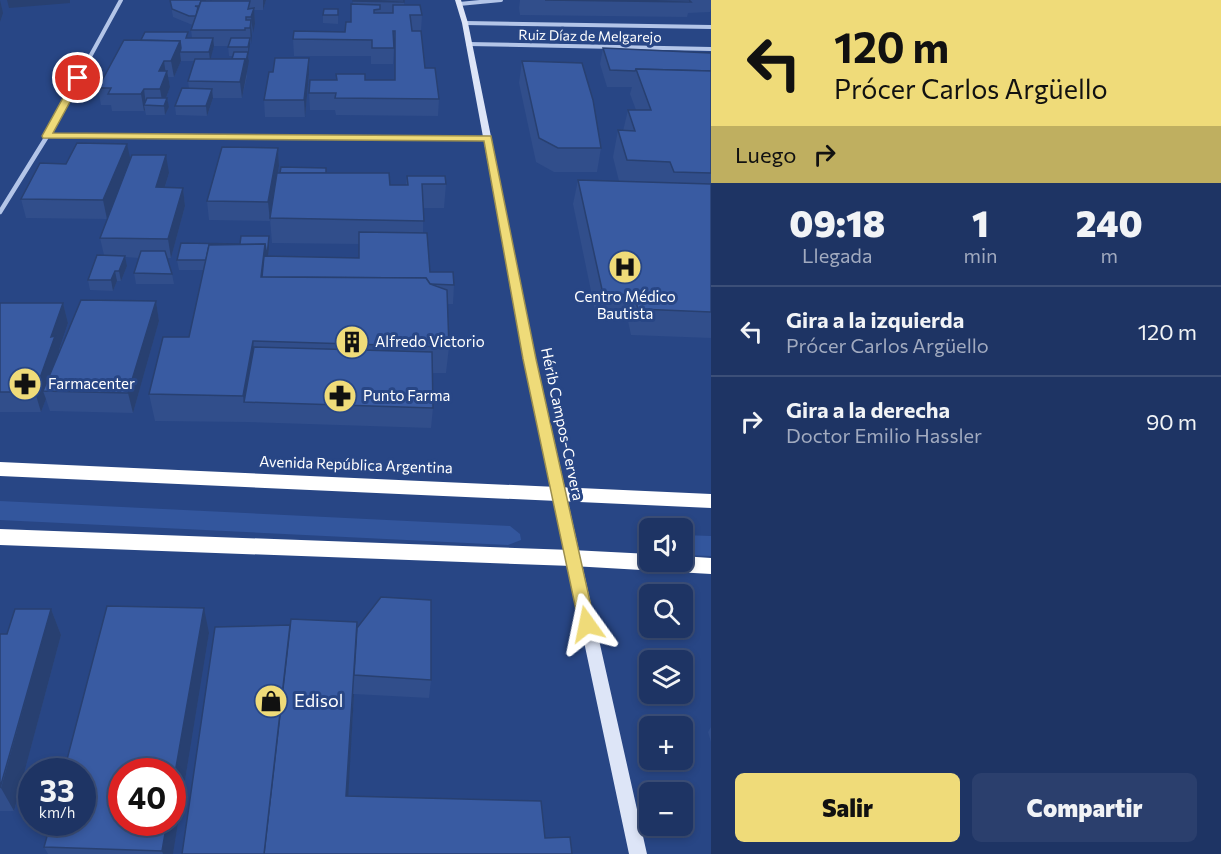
<!DOCTYPE html>
<html lang="es">
<meta charset="utf-8">
<style>
:root{--surface:#1e3464;--page:#2b3f6d;--text:#f1f3f6;--muted:#a1aabf;--line:#3c4f78;--accent:#efdb79}
body{margin:0;font-family:Commissioner,sans-serif;background:var(--page);color:var(--text);height:100vh;display:flex;flex-direction:column;font-size:22px;white-space:nowrap}
*{box-sizing:border-box;margin:0}
p{font-size:20px;color:var(--muted)}
.icon{flex:none;width:33px;height:33px;fill:none;stroke:currentColor;stroke-width:2;stroke-linecap:round;stroke-linejoin:round}
.map{position:relative;flex:1;overflow:hidden}
.sheet{display:flex;flex-direction:column;background:var(--surface);width:510px}
.sheet>*{flex:none}
.banner{background:#efdb79;color:#111;overflow:hidden}
.controls{position:absolute;left:639px;top:518px;display:grid;gap:12px}
.controls a{display:grid;place-items:center;width:54px;height:54px;border-radius:9px;background:var(--surface);box-shadow:0 3px 9px #0003,0 0 0 2px var(--line);font-size:30px}
.speed{position:absolute;left:18px;top:758px;display:flex;gap:12px;font-size:30px;font-weight:700;text-align:center}
.speed>*{display:grid;place-content:center;width:78px;height:78px;border-radius:50%;background:var(--surface);box-shadow:0 3px 9px #0003,0 0 0 2px var(--line);line-height:1}
.speed small{font-size:15px;font-weight:400}
.speed .limit{border:9px solid #d22;background:#fff;color:#111}
.pin{position:absolute;display:grid;place-items:center;width:51px;height:51px;color:#fff;margin:-26px;border:3px solid #fff;border-radius:50%;box-shadow:0 2px 6px #0007}
.me{position:absolute;width:66px;margin:-33px;rotate:348deg;stroke-linejoin:round;filter:drop-shadow(0 0 4px #0008)}
.turn{display:flex;align-items:center;gap:21px;height:126px;padding:0 24px;font-size:27px}
.turn .icon{width:78px;height:78px;stroke-width:2.5}
.turn b{display:block;font-size:42px;line-height:51px}
.then{display:flex;align-items:center;height:57px;padding:0 24px;background:#0003;gap:12px;font-size:22px}
.eta{display:flex;justify-content:space-evenly;align-items:center;height:102px;text-align:center}
.eta b{font-size:36px;font-weight:800;line-height:42px}
.primary-button{display:flex;gap:12px;margin-top:auto;padding:12px 24px}
.primary-button a{flex:1;height:69px;border-radius:9px;background:var(--accent);color:#111;font-size:24px;font-weight:800;line-height:69px;text-align:center}
.primary-button a+a{background:var(--page);color:var(--text)}
ul{padding:0;list-style:none}
li{display:flex;align-items:center;gap:18px;height:90px;padding:0 24px;border-top:2px solid var(--line)}
li div{flex:1}
li b{display:block;font-size:22px}
li em{font-style:normal}
main{display:flex;flex:1;min-height:0}
.map>svg:first-child{display:block}
.green{fill:#33569d}
.lines{fill:none;stroke-linecap:round;stroke-linejoin:round}
.street-far1{stroke:#b3c5e8;stroke-width:4}
.street{stroke:#b3c5e8;stroke-width:4.5}
.secondary{fill:#dde5f7;fill-rule:evenodd}
.highway{fill:#fff;fill-rule:evenodd}
.wall{fill:#314e8b;fill-rule:evenodd}
.shaded-wall{fill:#284071}
.building{fill:#395ba2;stroke:#284071;stroke-width:1.5}
.route{fill:#efdb79;stroke:#9b8e4f;stroke-width:1.5}
.labels{text-anchor:middle;stroke-width:6;stroke-linejoin:round;paint-order:stroke}
.far-street-label{font-size:14px;fill:#fff;stroke:#284685}
.poi-label{font-size:15px;fill:#fff;stroke:#284685;text-anchor:start}
.street-label{font-size:15px;fill:#fff;stroke:#284685}
.near-poi-label{font-size:18px;fill:#fff;stroke:#284685;text-anchor:start}
</style>
<main>
<div class="map">
<svg width="711" height="854" viewBox="0 0 711 854">
<rect width="100%" height="100%" fill="#284685"/>
<g class="green">
<polygon points="0,501 510,526 520,534 521,540 508,545 0,520"/>
<polygon points="682,535 711,536 711,556 683,555"/>
</g>
<g class="lines">
<g class="street-far1">
<polyline points="459,4 501,0"/>
<polyline points="465,23 711,27"/>
<polyline points="468,44 711,49"/>
<polyline points="47,136 488,138"/>
<polyline points="45,139 121,0"/>
</g>
<g class="street">
<polyline points="482,138 488,138"/>
<polyline points="0,212 46,138"/>
</g>
<polygon class="secondary" points="455,0 461,0 468,23 536,359 647,854 629,854 524,359 462,23"/>
<g class="highway">
<polygon points="0,462 711,494 711,508 0,476"/>
<polygon points="0,529 572,550 650,554 650,561 682,561 682,556 711,558 711,574 572,566 0,545"/>
</g>
</g>
<g class="wall">
<path d="M170 0H210V1H212V0H266L263 10H254L255 24 252 33 248 56 249 61 246 71 247 76 242 98H213L207 116 176 115 175 106 189 89 188 81 195 61H181L174 77H168L170 87 166 98 169 107 165 115H146L145 110 144 111H112L111 105H101L98 88 141 40 192 38 191 30 193 25 190 24 173 17ZM214 46H228L229 56H233L232 59H210Z"/>
<polygon points="353,0 404,0 404,5 422,15 421,31 425,68 439,99 438,116 336,115 335,110 310,110 309,93 365,80 395,80 395,47 394,47 393,64 371,64 371,56 294,56 293,39 345,32 351,22"/>
<polygon points="520,0 711,0 711,9 710,12 688,13 687,17 520,15 519,8"/>
<polygon points="338,9 338,24 323,23 323,15"/>
<polygon points="603,48 711,53 711,338 631,335 628,321 597,320 573,204 578,180 619,181 613,157 618,130 623,131 628,110 636,110 630,94 632,87 607,87 600,64"/>
<polygon points="522,61 601,148 597,172 554,172 536,162 519,83"/>
<polygon points="309,74 305,117 265,117 264,100"/>
<polygon points="278,148 279,166 278,173 326,173 390,185 406,185 407,176 446,184 444,208 423,208 423,233 430,272 454,285 453,304 447,304 449,347 446,373 432,373 433,408 431,428 246,422 155,421 149,394 189,337 203,270 179,270 177,260 269,246 268,256 359,258 359,244 272,243 270,219 270,221 209,220 207,201"/>
<polygon points="130,159 169,173 165,187 183,188 185,206 171,258 167,258 172,274 174,284 136,284 134,273 139,258 125,257 127,266 121,281 117,281 113,291 90,290 88,280 104,255 100,238 113,204 107,219 26,218 21,199 66,164"/>
<polygon points="156,301 159,321 133,413 50,411 46,399 41,412 0,412 0,303 63,303 68,323 59,350 59,351"/>
<polygon points="51,609 61,635 14,811 0,811 0,634 7,634"/>
<polygon points="357,628 431,680 429,698 354,694 348,796 545,838 182,854"/>
<polygon points="209,633 173,854 48,854 44,847"/>
<polygon points="711,727 711,742 708,732"/>
</g>
<g class="shaded-wall">
<polygon points="0,0 3,13 0,22"/>
<polygon points="7,0 70,0 70,3 9,8"/>
<polygon points="263,0 266,0 263,10"/>
<polygon points="254,8 255,24 253,33 251,17"/>
<polygon points="251,20 252,36 251,44 250,28"/>
<polygon points="213,38 214,46 210,61 209,52"/>
<polygon points="250,38 250,46 248,56 249,61 242,98 240,82 245,59 248,52 248,47"/>
<polygon points="180,41 182,52 180,52 181,61 174,77 171,61"/>
<polygon points="309,58 309,74 305,117 304,100"/>
<polygon points="164,61 166,75 167,71 170,87 163,106 160,89 159,71"/>
<polygon points="144,89 146,105 144,105 145,110 144,111 141,94"/>
<polygon points="212,89 213,98 207,116 206,106"/>
<polygon points="167,98 169,107 165,115 164,106"/>
<polygon points="127,144 131,162 107,219 103,200"/>
<polygon points="278,148 279,166 270,221 268,202"/>
<polygon points="166,155 169,173 159,206 156,187"/>
<polygon points="183,188 185,206 171,258 168,239"/>
<polygon points="269,236 269,246 265,283 261,277 265,244"/>
<polygon points="125,256 127,266 121,281 119,271"/>
<polygon points="115,271 117,281 113,291 111,280"/>
<polygon points="156,301 159,321 133,413 128,393"/>
<polygon points="63,303 68,323 59,350 61,356 43,391 46,399 41,412 35,392 51,337"/>
<polygon points="253,341 256,367 244,402 243,396"/>
<polygon points="204,608 209,633 173,854 163,854 162,851 167,822 172,822 172,790"/>
<polygon points="51,609 61,635 14,811 1,788"/>
<polygon points="353,694 354,694 347,819 346,796"/>
</g>
<g class="building">
<polygon points="170,0 206,0 201,1 199,6 195,6 198,7 196,16 189,16 172,9"/>
<polygon points="353,0 404,0 404,2 353,1"/>
<polygon points="545,0 689,0 691,2"/>
<polygon points="201,1 250,1 248,9 254,8 251,17 246,17 246,20 251,20 250,28 245,28 245,30 191,30"/>
<polygon points="351,4 380,5 380,9 374,10 374,13 393,13 393,5 420,5 422,15 410,15 412,31 421,31 425,68 435,68 439,99 335,98 336,93 309,93 310,80 337,80 336,74 365,74 365,80 395,80 395,31 393,31 394,48 372,48 372,40 293,39 294,31 345,32 346,22 351,22"/>
<polygon points="324,9 338,9 338,15 323,15"/>
<polygon points="145,32 188,32 186,38 213,38 209,52 180,52 181,48 180,41 141,40"/>
<polygon points="231,38 250,38 248,47 228,47"/>
<polygon points="124,40 180,41 171,61 164,61 159,71 167,71 160,89 144,89 141,94 108,94 111,88 98,88"/>
<polygon points="603,48 711,53 711,71 636,69 635,71 610,70"/>
<polygon points="234,52 248,52 246,62 245,59 232,59"/>
<polygon points="275,58 309,58 304,100 264,100 269,72 273,72"/>
<polygon points="195,59 245,59 240,82 188,81"/>
<polygon points="522,61 582,63 593,100 601,148 558,148 539,138"/>
<polygon points="636,69 711,71 711,173 674,172 670,162 627,160 618,130 635,131 628,110 651,110"/>
<polygon points="182,88 212,89 206,106 175,106"/>
<polygon points="147,98 167,98 164,106 144,105"/>
<polygon points="77,143 127,144 103,200 21,199 40,163 66,164"/>
<polygon points="222,147 278,148 268,202 207,201"/>
<polygon points="132,155 166,155 156,187 183,188 168,239 100,238"/>
<polygon points="281,167 326,168 326,173 280,173"/>
<polygon points="277,173 389,173 390,185 408,185 407,176 445,176 446,184 422,184 424,221 270,218"/>
<polygon points="578,180 711,184 711,312 638,309 634,295 603,294"/>
<polygon points="359,232 427,233 430,272 453,272 454,285 431,284 430,284 426,278 262,277 264,256 359,258"/>
<polygon points="241,236 269,236 267,256 265,244 209,245 206,260 177,260 181,243 240,244"/>
<polygon points="265,244 261,277 426,278 430,284 447,290 449,347 253,341 243,396 149,394 163,337 189,337 209,245"/>
<polygon points="141,251 165,251 172,274 134,273"/>
<polygon points="97,255 125,256 119,271 115,271 111,280 88,280"/>
<polygon points="81,300 156,301 128,393 43,391"/>
<polygon points="0,303 63,303 51,337 55,336 35,392 0,392"/>
<polygon points="254,347 432,352 433,408 244,402"/>
<polygon points="381,597 431,600 431,680 354,675 357,628"/>
<polygon points="107,606 204,608 172,790 172,771 122,771 122,822 167,822 162,851 44,847 51,822 82,822 82,771 64,771"/>
<polygon points="15,609 51,609 0,788 0,634 7,634"/>
<polygon points="291,619 357,622 346,796 541,801 545,838 570,837 572,854 264,854"/>
<polygon points="290,625 264,854 182,854 215,627"/>
</g>
<polygon class="route" points="78,75 83,78 53,133 491,136 536,359 595,624 593,629 587,631 581,629 579,624 523,359 484,141 43,138 42,136 74,78"/>
<defs>
<g id="hospital-disc" transform="scale(1.725)"><circle r="9.5" fill="#efdb79" stroke="#284685"/><path d="M-5-5h3v3.5h4V-5h3V5h-3V1.5h-4V5h-3Z" fill="#111"/></g>
<g id="building-disc" transform="scale(1.725)"><circle r="9.5" fill="#efdb79" stroke="#284685"/><path d="M-4-6H4V6H1V3H-1V6H-4ZM-2.5-4.3h1.7v1.8h-1.7ZM.8-4.3h1.7v1.8H.8ZM-2.5-1h1.7V.8h-1.7ZM.8-1h1.7V.8H.8Z" fill="#111"/></g>
<g id="pharmacy-disc" transform="scale(1.725)"><circle r="9.5" fill="#efdb79" stroke="#284685"/><path d="M-2-6h4v4h4v4h-4v4h-4v-4h-4v-4h4Z" fill="#111"/></g>
<g id="shop-disc" transform="scale(1.725)"><circle r="9.5" fill="#efdb79" stroke="#284685"/><path d="M-5-2.5h2.3a2.7 3.5 0 0 1 5.4 0H5L5.5 6h-11ZM-1.5-2.5h3a1.5 2.3 0 0 0-3 0Z" fill="#111"/></g>
</defs>
<g fill-rule="evenodd">
<use href="#hospital-disc" x="625" y="267"/>
<use href="#building-disc" x="352" y="342"/>
<use href="#pharmacy-disc" x="25" y="384"/>
<use href="#pharmacy-disc" x="340" y="396"/>
<use href="#shop-disc" x="271" y="701"/>
</g>
<g class="labels">
<g class="far-street-label">
<text transform="translate(590 36) rotate(1)" y="5">Ruiz Díaz de Melgarejo</text>
</g>
<g class="poi-label">
<text x="625" y="302" text-anchor="middle">Centro Médico<tspan x="625" dy="17">Bautista</tspan></text>
<text x="375" y="347">Alfredo Victorio</text>
<text x="48" y="389">Farmacenter</text>
<text x="363" y="401">Punto Farma</text>
</g>
<g class="street-label">
<text transform="translate(562 424) rotate(78)" y="5">Hérib Campos-Cervera</text>
<text transform="translate(356 465) rotate(2)" y="5">Avenida República Argentina</text>
</g>
<g class="near-poi-label">
<text x="294" y="707">Edisol</text>
</g>
</g>
</svg>
<div class="controls">
<a><svg class="icon" aria-label="sound" viewBox="0 0 24 24"><path d="M4 9h4l5-4v14l-5-4H4zM17 9q2 3 0 6"/></svg></a>
<a><svg class="icon" aria-label="search" viewBox="0 0 24 24"><circle cx="10" cy="10" r="6"/><path d="M15 15l6 6"/></svg></a>
<a><svg class="icon" aria-label="layers" viewBox="0 0 24 24"><path d="M12 4l9 5-9 5-9-5zM3 14l9 5 9-5"/></svg></a>
<a>+</a>
<a>−</a>
</div>
<div class="speed"><div>33<small>km/h</small></div><div class="limit">40</div></div>
<div class="pin" style="left:78px;top:78px;background:#d93025"><svg class="icon" aria-label="arrive" viewBox="0 0 24 24"><path d="M6 21V4h12l-3 4 3 4H6"/></svg></div>
<svg class="me" style="left:587px;top:624px" viewBox="-20 -20 40 40"><path d="M0-17L14 15 0 8-14 15z" fill="#efdb79" stroke="#fff" stroke-width="4"/></svg>
</div>
<section class="sheet">
<div class="banner">
<div class="turn"><svg class="icon" aria-label="left" viewBox="0 0 24 24"><path d="M17 20v-9H6M10 6l-5 5 5 5"/></svg><div><b>120 m</b>Prócer Carlos Argüello</div></div>
<div class="then">Luego<svg class="icon" aria-label="right" viewBox="0 0 24 24"><path d="M7 20v-9h11M14 6l5 5-5 5"/></svg></div>
</div>
<div class="eta">
<div><b>09:18</b><p>Llegada</p></div>
<div><b>1</b><p>min</p></div>
<div><b>240</b><p>m</p></div>
</div>
<ul>
<li><svg class="icon" aria-label="left" viewBox="0 0 24 24"><path d="M17 20v-9H6M10 6l-5 5 5 5"/></svg><div><b>Gira a la izquierda</b><p>Prócer Carlos Argüello</p></div><em>120 m</em></li>
<li><svg class="icon" aria-label="right" viewBox="0 0 24 24"><path d="M7 20v-9h11M14 6l5 5-5 5"/></svg><div><b>Gira a la derecha</b><p>Doctor Emilio Hassler</p></div><em>90 m</em></li>
</ul>
<div class="primary-button"><a>Salir</a><a>Compartir</a></div>
</section>
</main>
